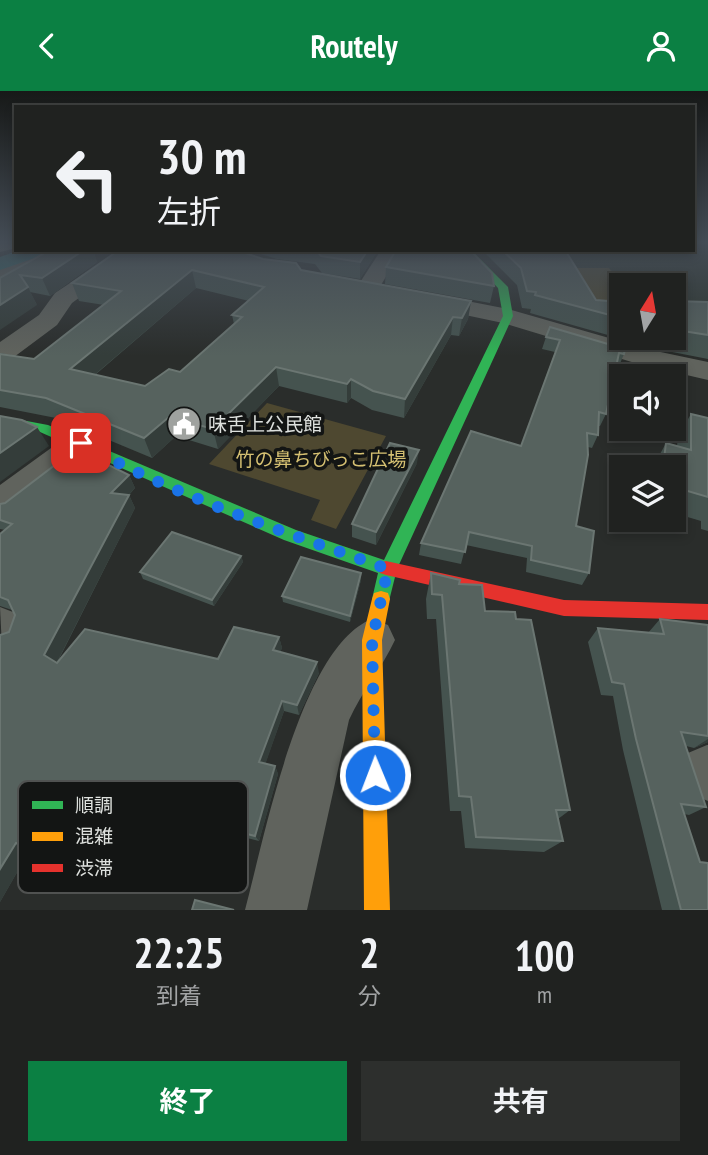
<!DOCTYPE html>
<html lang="ja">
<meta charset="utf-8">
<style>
:root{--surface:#202220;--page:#2d2f2d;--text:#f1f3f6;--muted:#a2a4a5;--line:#3d3f3e;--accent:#0b8043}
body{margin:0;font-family:"PT Sans Narrow","Noto Sans JP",sans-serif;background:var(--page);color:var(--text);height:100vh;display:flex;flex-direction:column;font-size:26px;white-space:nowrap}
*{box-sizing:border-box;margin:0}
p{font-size:23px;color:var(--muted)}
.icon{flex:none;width:38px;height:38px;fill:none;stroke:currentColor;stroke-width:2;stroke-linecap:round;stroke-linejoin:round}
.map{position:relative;height:819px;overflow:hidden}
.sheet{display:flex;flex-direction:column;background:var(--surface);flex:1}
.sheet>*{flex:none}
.banner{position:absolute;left:14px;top:14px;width:681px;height:147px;border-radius:0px;box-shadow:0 4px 10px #0003,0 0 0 2px var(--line);background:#202220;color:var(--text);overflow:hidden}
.needle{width:46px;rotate:11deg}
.buttons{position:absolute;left:609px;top:182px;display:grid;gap:14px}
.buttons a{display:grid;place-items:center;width:77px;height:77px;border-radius:0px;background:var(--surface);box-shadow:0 4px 10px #0003,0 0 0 2px var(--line);font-size:35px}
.pin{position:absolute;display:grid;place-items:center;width:60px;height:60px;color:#fff;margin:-30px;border-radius:14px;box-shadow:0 4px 10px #0006}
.me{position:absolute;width:77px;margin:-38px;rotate:359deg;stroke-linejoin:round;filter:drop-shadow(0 0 5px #0008)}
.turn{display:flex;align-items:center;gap:24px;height:147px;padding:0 28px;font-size:32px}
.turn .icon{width:91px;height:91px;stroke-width:2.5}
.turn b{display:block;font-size:49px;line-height:60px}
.eta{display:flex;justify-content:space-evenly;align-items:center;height:119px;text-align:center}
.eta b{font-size:42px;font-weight:700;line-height:49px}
.button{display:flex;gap:14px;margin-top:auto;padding:14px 28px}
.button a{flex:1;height:80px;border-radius:0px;background:var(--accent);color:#fff;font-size:28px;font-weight:700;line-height:80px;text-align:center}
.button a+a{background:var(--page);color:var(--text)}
header{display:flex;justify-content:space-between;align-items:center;height:91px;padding:0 28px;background:var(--accent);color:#fff;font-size:32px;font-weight:700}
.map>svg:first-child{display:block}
.built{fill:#2c342c}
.green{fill:#4e4830}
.water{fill:#2f6f73}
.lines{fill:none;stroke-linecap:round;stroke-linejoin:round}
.street{fill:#60635d;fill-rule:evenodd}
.fast{fill:#30b455;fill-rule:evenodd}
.slow{fill:#ff9f0a;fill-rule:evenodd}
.jam{fill:#e5322d;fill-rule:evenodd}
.wall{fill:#45534f;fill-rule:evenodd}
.shaded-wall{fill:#343d3a}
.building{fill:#56625e;stroke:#6b7672;stroke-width:2;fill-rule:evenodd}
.route{stroke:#1a73e8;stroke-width:12;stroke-dasharray:0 21.6}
.labels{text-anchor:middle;stroke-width:7;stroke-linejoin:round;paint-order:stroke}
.poi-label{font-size:19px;fill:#dee1de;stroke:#131514;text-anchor:start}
.park-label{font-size:19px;fill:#d5c072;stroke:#131514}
.key{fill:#131514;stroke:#505251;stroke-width:2}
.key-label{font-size:19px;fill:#dee1de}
</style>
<header><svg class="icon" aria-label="back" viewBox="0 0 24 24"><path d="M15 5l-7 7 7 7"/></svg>Routely<svg class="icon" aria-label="person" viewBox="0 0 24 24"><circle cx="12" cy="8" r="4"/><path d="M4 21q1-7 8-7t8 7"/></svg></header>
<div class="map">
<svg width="708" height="819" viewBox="0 0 708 819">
<rect width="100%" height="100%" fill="#2a2d2b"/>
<polygon class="built" points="693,151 708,151 708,227 674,226 674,194 621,194 621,223 527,219 520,197 481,159 693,159"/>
<g class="green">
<polygon points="575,177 609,177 623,194 621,211 599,212"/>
<polygon points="267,312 386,345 336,438 311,429 320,409 209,373"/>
</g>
<polygon class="water" points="20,159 67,159 0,181 0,166"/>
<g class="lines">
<g class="street">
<polygon points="0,151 16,151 16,157 0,161"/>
<polygon points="58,159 89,159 86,163 0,193 0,179"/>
<polygon points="120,159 144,159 72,212 57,234 10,269 0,271 0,251 39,224 55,202"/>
<polygon points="381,159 402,159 375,204 359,204 355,199"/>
<polygon points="421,201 508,218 651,259 708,271 708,289 635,272 503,232 413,213 409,208 413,203"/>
<polygon points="81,341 93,344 98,352 93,360 13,423 0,427 0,394 69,344"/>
<polygon points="0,516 18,523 24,537 18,551 2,557"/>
<path d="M372 528 388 534 395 549C382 577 362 600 349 629L307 819H245C264 748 301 555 372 528Z"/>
<polygon points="707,654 708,654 708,710 689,702 680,681 688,662"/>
</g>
<polygon class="fast" points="462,159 471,159 508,196 513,225 397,478 388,514 381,516 374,514 372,508 378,482 284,449 40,341 0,333 0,325 48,334 296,439 384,469 503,225 498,197"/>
<polygon class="slow" points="381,500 388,502 390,508 382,549 390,819 364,819 362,549 372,508 374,502"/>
<polygon class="jam" points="386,470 564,509 708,513 708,529 564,525 386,484 380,482 377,477 380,472"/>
</g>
<g class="wall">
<polygon points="50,159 93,159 97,171 50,205 30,201 37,214 0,187"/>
<path d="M119 159 301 179 471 210 468 228 459 245 451 244 404 327 372 319 351 307 347 312 279 295 218 358 176 345 152 367 56 327 0 316V262L34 268 104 214 79 210 72 192ZM196 197 249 210 232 224 234 233 180 281 145 295 95 284Z"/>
<polygon points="248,159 378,159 360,188 322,182 315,173 277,168"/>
<polygon points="482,159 565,159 596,209 621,211 621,247 623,247 622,248 530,222 531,218 522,217 517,194"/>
<polygon points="386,176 494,195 490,212 385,193"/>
<polygon points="674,210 708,211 708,268 667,260 662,247 674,247"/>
<polygon points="546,246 624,263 619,275 617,275 606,323 600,335 598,335 598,344 592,357 588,356 576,435 589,482 582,494 526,481 527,467 466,454 461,473 419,464 421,452 521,355 555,261 542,258"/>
<polygon points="691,323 708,327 708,440 701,438 701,430 674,422 674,376 653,376 666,352 677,355 678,345"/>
<polygon points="417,372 376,454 352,446 352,433"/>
<polygon points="129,384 135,397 129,404 135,417 57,572 218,568 279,546 282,557 280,561 319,582 299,624 284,620 265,673 275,675 278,683 259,750 136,719 104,785 31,757 0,811 0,544 9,541 15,524 12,519 0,515 0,443 5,439 0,438 0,413"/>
<polygon points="241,465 243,471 214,515 143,488 140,481"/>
<polygon points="361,482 361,489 350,531 283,511 282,505"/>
<polygon points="431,482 459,493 485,520 570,719 558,728 563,750 544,761 465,757 461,720 450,720 436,528 427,528 426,508"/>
<polygon points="660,528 708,534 708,651 694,657 686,655 706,716 689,724 684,723 708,819 662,819 623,659 613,605 601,604 588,551 598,537 648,542"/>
</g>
<g class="shaded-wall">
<polygon points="84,159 93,159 97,171 50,205 42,187"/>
<polygon points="368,159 378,159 360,188 360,171"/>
<polygon points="192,179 196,197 79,297 70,278"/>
<polygon points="28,196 37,214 0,239 0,214"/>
<polygon points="471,210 468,228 459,245 462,227"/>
<polygon points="453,226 451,244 404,327 405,308"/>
<polygon points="276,276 279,295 218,358 213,338"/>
<polygon points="351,288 351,307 347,312 347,293"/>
<polygon points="169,326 176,345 152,367 144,347"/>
<polygon points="37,336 49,355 0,391 0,362"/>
<polygon points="419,359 417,372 376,454 376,441"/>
<polygon points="129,384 135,397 118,415 111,402"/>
<polygon points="129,404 135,417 55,575 44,564"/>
<polygon points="241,465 243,471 214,515 212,509"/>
<polygon points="361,482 361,489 350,531 350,525"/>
<polygon points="279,546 282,557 276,570 273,559"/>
<polygon points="317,571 319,582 299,624 297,614"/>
<polygon points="282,610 284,620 263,680 259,671"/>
<polygon points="708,648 708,651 694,657"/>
<polygon points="275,675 278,683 259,750 255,745"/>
<polygon points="126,712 136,719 104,785 92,780"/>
<polygon points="16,752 31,757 0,811 0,778"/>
</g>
<g class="building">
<polygon points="50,159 84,159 42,187 20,184 28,196 0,214 0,187"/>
<path d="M119 159H236L263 168 296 172 301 179 471 210 462 227 453 226 405 308 373 300 351 288 347 293 276 276 213 338 169 326 144 347 46 307 0 299V263L34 268 121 200 72 192ZM192 179 264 196 232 224 242 226 180 281 169 278 145 295 70 278Z"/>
<polygon points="316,159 368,159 360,171 321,165"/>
<polygon points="396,159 470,159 492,182 494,195 386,176"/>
<polygon points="502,159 565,159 596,209 621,211 621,227 535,204 536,201 527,200 521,177"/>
<polygon points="674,210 708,211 708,244 677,239 674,231"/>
<polygon points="550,236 625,258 624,263 619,262 606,323 599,321 598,344 587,342 588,364 576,435 594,440 589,482 531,469 532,455 469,441 465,461 421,452 471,340 521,355 560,249 546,246"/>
<polygon points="691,323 708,327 708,406 674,396 674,376 663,376 666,352 691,359"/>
<polygon points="0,325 22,329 37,336 0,362"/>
<polygon points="390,352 419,359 376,441 352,433"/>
<polygon points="76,358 129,384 111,402 129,404 44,564 57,572 85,538 218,568 234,536 279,546 273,559 317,571 297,614 282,610 259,671 275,675 255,745 126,712 92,780 16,752 0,778 0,544 9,541 15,524 8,509 0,506 0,443 12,433 0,429 0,413 5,412"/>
<polygon points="172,441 241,465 212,509 140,481"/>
<polygon points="301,466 361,482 350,525 282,505"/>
<polygon points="431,482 460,489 459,493 482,494 485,520 515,521 516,528 531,529 570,719 556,719 563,750 476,746 471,706 459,705 442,504 432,503"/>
<polygon points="660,528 708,534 708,645 681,641 706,716 681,713 700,771 708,772 708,819 681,819 636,648 624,593 612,591 598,537 664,543"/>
<polygon points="195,809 234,819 192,819"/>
</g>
<linearGradient id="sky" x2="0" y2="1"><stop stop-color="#171918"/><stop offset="0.57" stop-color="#444c55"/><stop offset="1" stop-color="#444c55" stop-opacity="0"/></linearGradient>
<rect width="708" height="265" fill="url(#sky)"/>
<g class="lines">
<path class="route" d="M81 352C177 406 285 441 388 478L372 549 375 684"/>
</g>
<defs>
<g id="civic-disc" transform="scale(1.75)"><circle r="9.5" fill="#9fa29f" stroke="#131514"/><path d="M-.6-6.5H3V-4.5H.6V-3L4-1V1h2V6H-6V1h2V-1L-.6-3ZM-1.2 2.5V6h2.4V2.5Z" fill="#fff"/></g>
</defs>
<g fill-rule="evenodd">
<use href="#civic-disc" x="184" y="333"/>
</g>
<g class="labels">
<g class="poi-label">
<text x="208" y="340">味舌上公民館</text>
</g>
<g class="park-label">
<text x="321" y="375">竹の鼻ちびっこ広場</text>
</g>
</g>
<rect x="18" y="690" width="230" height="112" rx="10" class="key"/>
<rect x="32" y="710" width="31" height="8" fill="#30b455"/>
<rect x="32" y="741" width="31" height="9" fill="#ff9f0a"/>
<rect x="32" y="773" width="31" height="8" fill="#e5322d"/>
<g class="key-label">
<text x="75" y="721">順調</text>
<text x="75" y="752">混雑</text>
<text x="75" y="784">渋滞</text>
</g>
</svg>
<div class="buttons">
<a><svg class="needle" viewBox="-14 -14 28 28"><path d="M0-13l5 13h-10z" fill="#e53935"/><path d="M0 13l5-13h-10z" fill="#a2a4a5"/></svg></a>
<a><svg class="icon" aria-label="sound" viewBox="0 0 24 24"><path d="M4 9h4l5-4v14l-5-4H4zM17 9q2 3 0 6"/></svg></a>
<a><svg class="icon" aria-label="layers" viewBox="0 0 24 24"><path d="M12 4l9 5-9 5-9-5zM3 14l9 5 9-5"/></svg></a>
</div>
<div class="pin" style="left:81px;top:352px;background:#d93025"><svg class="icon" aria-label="arrive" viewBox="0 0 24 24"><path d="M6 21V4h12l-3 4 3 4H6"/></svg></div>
<svg class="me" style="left:375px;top:684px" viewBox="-20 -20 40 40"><circle r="17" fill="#1a73e8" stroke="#fff" stroke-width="3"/><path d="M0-11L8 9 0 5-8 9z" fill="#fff"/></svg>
<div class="banner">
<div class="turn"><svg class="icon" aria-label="left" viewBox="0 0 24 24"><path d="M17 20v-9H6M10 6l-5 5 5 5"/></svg><div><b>30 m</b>左折</div></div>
</div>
</div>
<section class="sheet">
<div class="eta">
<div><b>22:25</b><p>到着</p></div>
<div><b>2</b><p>分</p></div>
<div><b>100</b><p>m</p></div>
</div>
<div class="button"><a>終了</a><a>共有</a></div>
</section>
